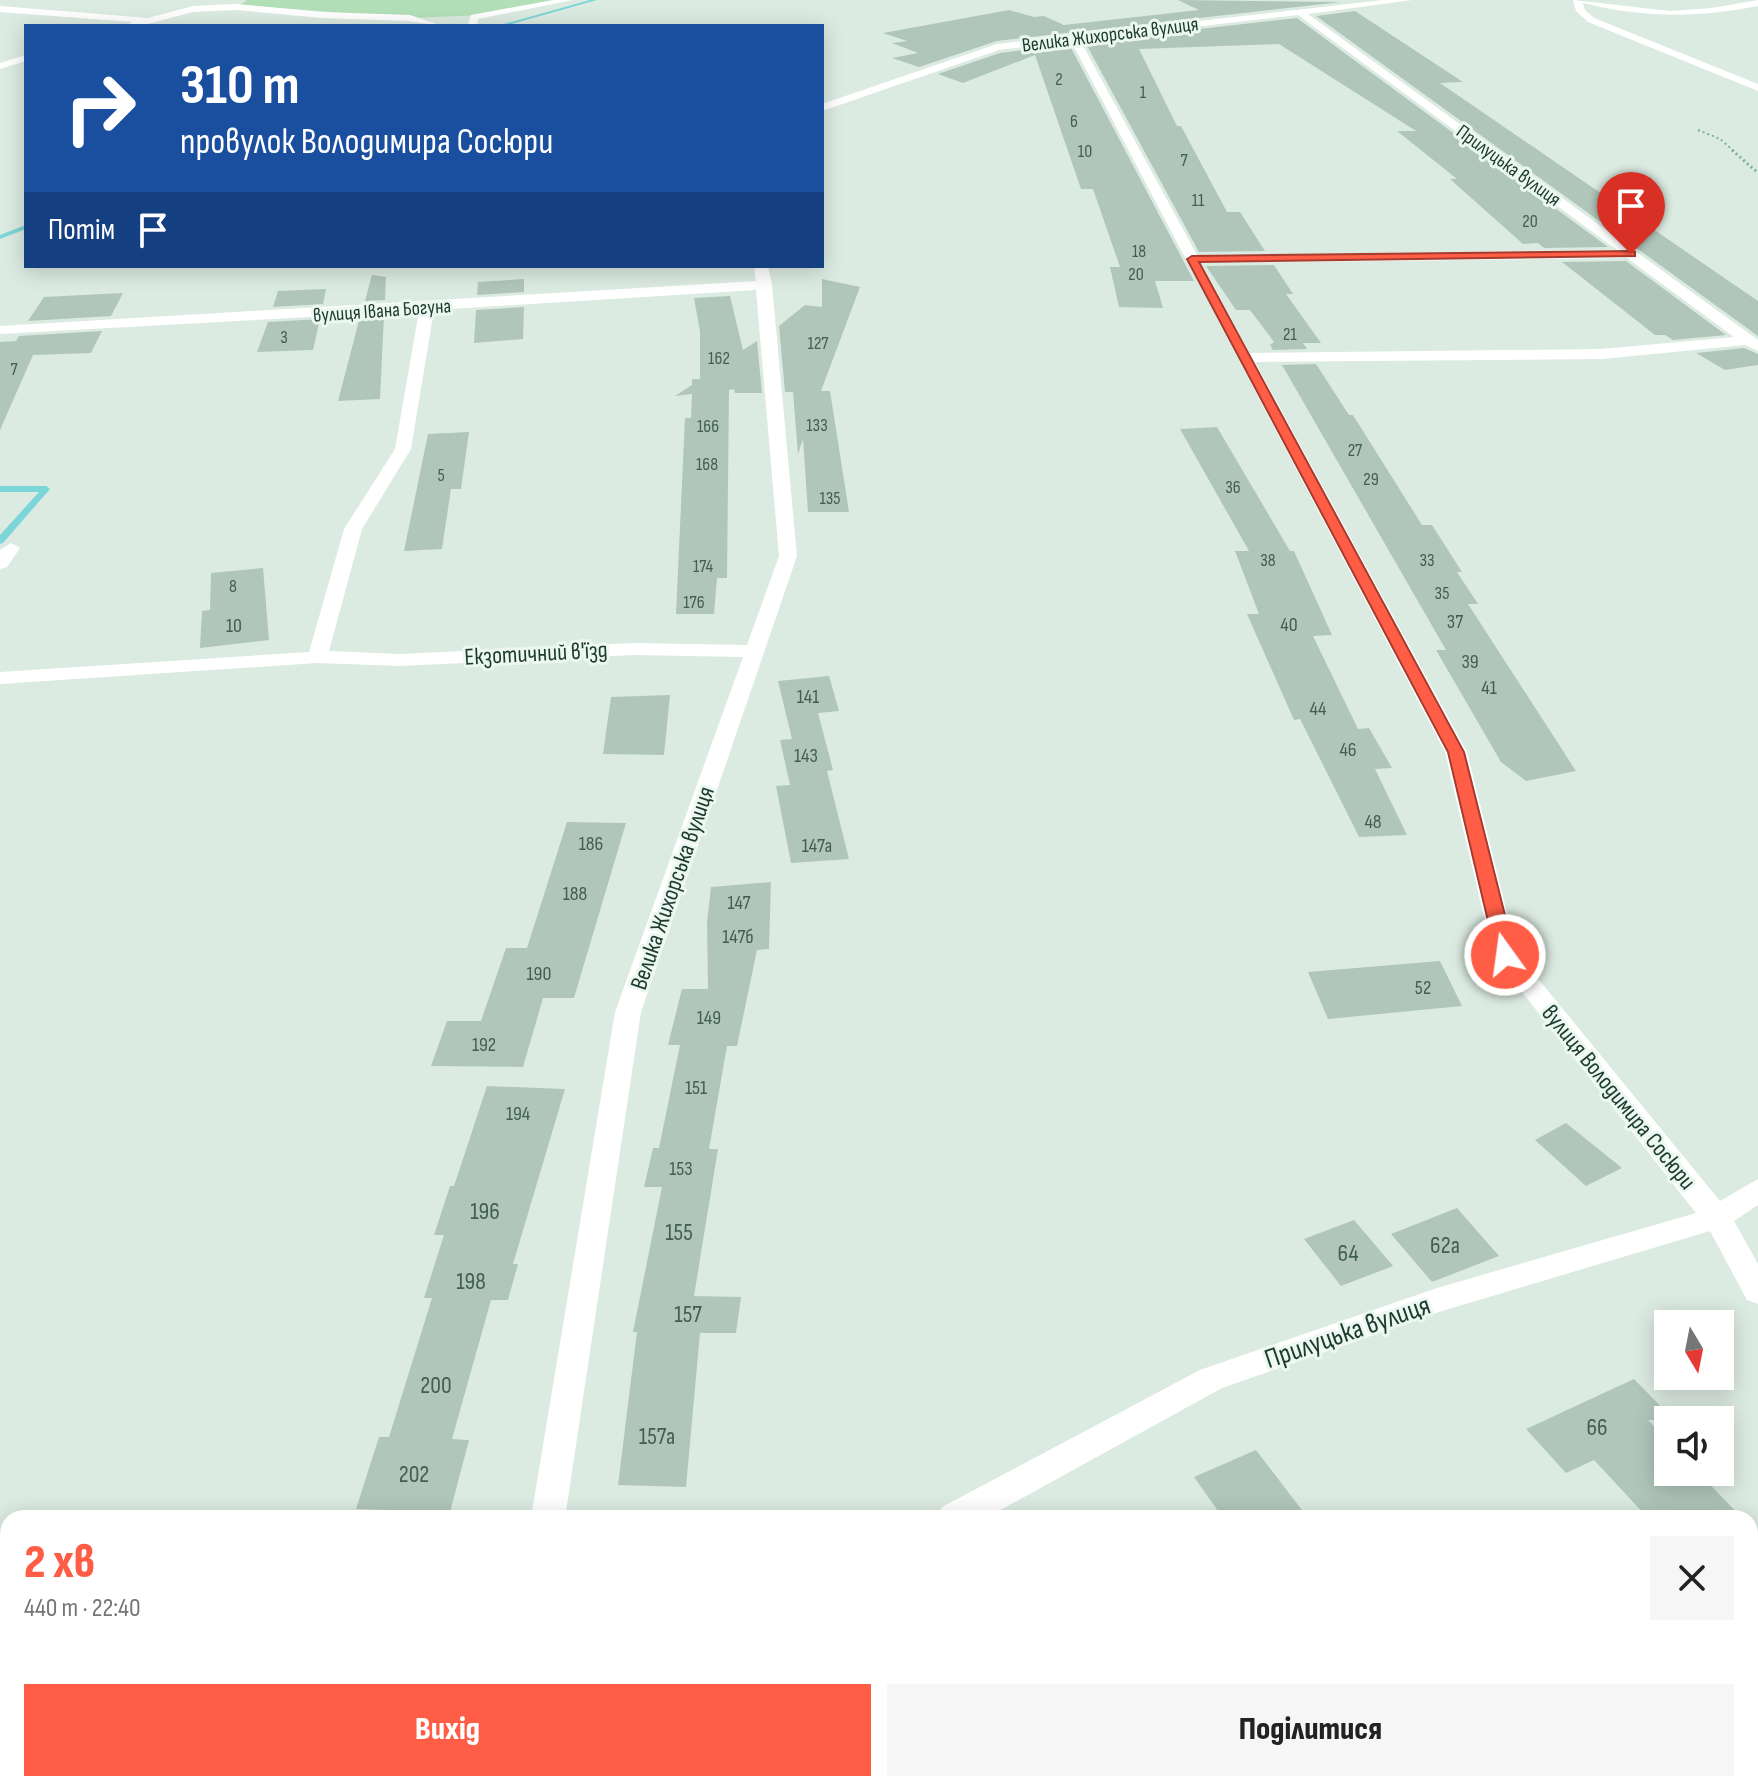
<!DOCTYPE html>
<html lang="uk">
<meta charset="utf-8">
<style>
:root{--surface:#fff;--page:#f6f6f6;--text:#222;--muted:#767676;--accent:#ff5d46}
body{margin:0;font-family:"Sofia Sans Condensed",sans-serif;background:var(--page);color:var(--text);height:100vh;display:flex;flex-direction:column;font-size:30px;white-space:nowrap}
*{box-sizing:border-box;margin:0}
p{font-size:26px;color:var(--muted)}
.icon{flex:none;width:44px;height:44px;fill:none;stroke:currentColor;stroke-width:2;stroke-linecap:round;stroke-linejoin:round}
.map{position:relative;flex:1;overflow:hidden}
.sheet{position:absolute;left:0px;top:1510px;width:1758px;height:282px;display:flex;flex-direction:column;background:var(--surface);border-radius:24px 24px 0 0;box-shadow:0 4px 20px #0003}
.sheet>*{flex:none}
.hud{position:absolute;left:24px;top:24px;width:800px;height:244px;border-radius:0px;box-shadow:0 4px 20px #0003;background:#1a4fa0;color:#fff;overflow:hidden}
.needle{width:52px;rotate:170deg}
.buttons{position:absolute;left:1654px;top:1310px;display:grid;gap:16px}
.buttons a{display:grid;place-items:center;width:80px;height:80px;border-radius:0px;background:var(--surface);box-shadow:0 4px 20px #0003;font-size:40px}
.pin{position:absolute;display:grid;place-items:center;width:68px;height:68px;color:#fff;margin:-82px -34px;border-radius:50% 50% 50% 0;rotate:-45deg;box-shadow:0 0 8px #0007}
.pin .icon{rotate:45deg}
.me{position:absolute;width:88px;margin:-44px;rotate:346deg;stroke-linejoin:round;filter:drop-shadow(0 0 6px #0008)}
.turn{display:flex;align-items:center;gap:28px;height:168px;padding:0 24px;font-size:36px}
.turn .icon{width:104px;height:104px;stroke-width:2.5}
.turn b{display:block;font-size:56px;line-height:68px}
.then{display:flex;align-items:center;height:76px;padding:0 24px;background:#0003;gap:16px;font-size:30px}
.round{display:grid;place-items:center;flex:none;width:84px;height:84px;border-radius:0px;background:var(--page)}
.headline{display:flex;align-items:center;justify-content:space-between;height:136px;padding:0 24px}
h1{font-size:48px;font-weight:800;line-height:60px;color:var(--accent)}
.action{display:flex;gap:16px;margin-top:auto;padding:16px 24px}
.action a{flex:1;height:92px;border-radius:0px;background:var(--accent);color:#fff;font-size:32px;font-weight:800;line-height:92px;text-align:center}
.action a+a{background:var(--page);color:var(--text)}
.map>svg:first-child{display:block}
.green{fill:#b2dfb8}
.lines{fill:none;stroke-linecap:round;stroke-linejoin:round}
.stream{fill:#7cd5d8;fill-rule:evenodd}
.building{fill:#b1c6bb}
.path-far1{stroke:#78b299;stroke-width:2;stroke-dasharray:2 3;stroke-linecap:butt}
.path{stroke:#78b299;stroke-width:3;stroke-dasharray:2 3;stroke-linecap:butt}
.minor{fill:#fff;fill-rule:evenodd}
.route{fill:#ff5d46;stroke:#a63c2e;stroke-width:2}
.labels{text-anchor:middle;stroke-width:6;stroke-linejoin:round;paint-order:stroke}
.far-number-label{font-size:18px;fill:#415e52}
.far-street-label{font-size:20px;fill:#1c3b2f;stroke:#edf7f1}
.number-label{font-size:20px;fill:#415e52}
.street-label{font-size:24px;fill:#1c3b2f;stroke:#edf7f1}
.near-number-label{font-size:24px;fill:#415e52}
.near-street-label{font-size:28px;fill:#1c3b2f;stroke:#edf7f1}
</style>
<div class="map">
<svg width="1758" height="1791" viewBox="0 0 1758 1791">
<rect width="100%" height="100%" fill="#dcebe2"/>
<polygon class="green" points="247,0 565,0 483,15 410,18 240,5"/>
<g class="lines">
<g class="stream">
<polygon points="590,0 597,0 504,26 497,26"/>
<polygon points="26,225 26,229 0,239 0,235"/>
<polygon points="0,486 46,486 50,489 3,543 0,544 0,535 39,492 0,492"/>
</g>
</g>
<g class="building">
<polygon points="1178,0 1341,2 997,41 919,67 892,58 918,53 892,43 907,41 883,33 1009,10 1034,17 1044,16 1064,25 1199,10"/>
<polygon points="1355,11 1463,82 1440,83 1758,301 1758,336 1316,16"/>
<polygon points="1297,18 1608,247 1544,248 1538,243 1523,244 1450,179 1457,179 1397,131 1416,131 1279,44 1139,49 1177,126 1181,126 1227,212 1240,212 1265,251 1199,252 1085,42"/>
<polygon points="1069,44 1194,281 1155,281 1163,308 1119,307 1110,267 1120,267 1093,189 1081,189 1035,55 963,83 938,74 1000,53"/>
<polygon points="1626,261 1726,335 1673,340 1665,335 1655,335 1562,262"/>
<polygon points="1274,265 1293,294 1286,294 1321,343 1303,343 1307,349 1273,350 1270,345 1274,342 1250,310 1236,310 1206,266"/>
<polygon points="372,275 386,277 385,300 365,301"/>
<polygon points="524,279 524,292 477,295 478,282"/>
<polygon points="822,279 860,287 821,391 830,391 849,512 808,512 803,439 798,454 793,392 785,392 779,326 805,305 822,307"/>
<polygon points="326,289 323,304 273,307 278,291"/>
<polygon points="123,293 111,316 28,321 44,297"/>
<polygon points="730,296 743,350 757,341 762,393 735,393 734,389 729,390 727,578 717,578 714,614 676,614 685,418 691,418 692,394 675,396 692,385 692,379 700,379 700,331 694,298"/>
<polygon points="524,307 523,339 474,343 476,310"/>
<polygon points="384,316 380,399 338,401 360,317"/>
<polygon points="320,319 313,350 257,352 268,322"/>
<polygon points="102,331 91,353 33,355 0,430 0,342 16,341 19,336"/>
<polygon points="1744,348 1758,354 1758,365 1725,370 1696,353"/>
<polygon points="1316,364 1349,415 1353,415 1422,525 1432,525 1462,572 1457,572 1478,604 1468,604 1576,771 1526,781 1501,762 1436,650 1446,650 1282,365"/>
<polygon points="1217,427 1290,551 1294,551 1332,635 1313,636 1358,729 1369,728 1392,768 1375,769 1407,835 1359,837 1300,719 1294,720 1247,614 1259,614 1235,551 1249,551 1180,429"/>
<polygon points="469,432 461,489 451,489 442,549 404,551 428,434"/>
<polygon points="263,568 269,640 200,648 202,611 210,610 211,573"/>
<polygon points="829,676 839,711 818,713 833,770 827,771 849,859 791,863 776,786 790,785 780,740 792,739 778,681"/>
<polygon points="670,695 664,755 603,754 611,697"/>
<polygon points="567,822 626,823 574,998 543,998 523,1067 431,1066 447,1021 481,1021 506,948 527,948"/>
<polygon points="771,882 769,949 757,950 737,1046 727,1046 709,1149 718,1149 694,1296 741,1297 736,1333 700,1333 686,1487 618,1485 637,1332 633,1332 662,1187 644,1187 653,1148 659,1148 680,1045 668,1045 682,989 708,989 707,922 711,887"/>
<polygon points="1440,961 1462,1006 1328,1019 1308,972"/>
<polygon points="487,1086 565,1089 513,1264 518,1264 508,1300 491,1300 452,1439 469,1440 450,1512 356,1509 379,1437 389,1437 432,1298 424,1298 444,1235 434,1235 450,1186 454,1186"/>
<polygon points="1566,1123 1622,1168 1586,1186 1535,1140"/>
<polygon points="1457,1208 1499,1256 1432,1282 1391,1234"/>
<polygon points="1354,1220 1393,1266 1341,1286 1304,1239"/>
<polygon points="1634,1379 1674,1420 1648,1420 1668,1441 1668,1472 1698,1472 1742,1518 1648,1518 1594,1460 1566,1473 1526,1429"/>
<polygon points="1256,1450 1308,1518 1223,1518 1194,1477"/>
</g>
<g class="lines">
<polyline class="path-far1" points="1698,130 1720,139 1735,152"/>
<polyline class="path" points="1732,150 1758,173"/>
<g class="minor">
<polygon points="553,0 573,0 478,19 477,26 467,26 471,15"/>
<path d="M1383 0H1412L1308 14 1758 340V351L1745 345 1602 359 1255 362 1467 752 1517 953 1720 1201 1758 1179V1205L1734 1221 1758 1264V1304L1747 1300 1710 1231 1442 1311 1222 1388 986 1518H937L942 1507 1200 1370 1437 1288 1696 1213 1493 955 1445 752 1071 41 999 50 822 111V104L997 44ZM1298 15 1617 250 1197 255 1080 40ZM1627 258 1734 337 1602 349 1250 353 1201 263Z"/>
<path d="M1573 0 1670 11 1712 8 1758 0V6C1697 18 1643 18 1583 3L1585 10 1594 18 1758 84V91L1588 22 1576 11Z"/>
<polygon points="236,4 322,12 410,15 442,26 409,21 322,18 236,10 193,12 140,26 124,26 133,22 0,12 0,6 148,18 193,6"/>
<polygon points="26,55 26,61 0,69 0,63"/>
<path d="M754 266H768L772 285 797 556 641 1012 565 1518H531L615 1012 743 657 634 655 400 666 317 663 0 684V672L309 652 344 529 395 449 419 311 0 334V326L756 281ZM756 290 779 556 747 645 634 643 400 654 329 651 362 529 411 449 434 310Z"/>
<polygon points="11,543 20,548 7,567 0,569 0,550"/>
<polygon points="496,1784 544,1784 541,1791 493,1791"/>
</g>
</g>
<polygon class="route" points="1631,251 1635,252 1635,256 1199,262 1464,752 1515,955 1505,961 1496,955 1448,752 1187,259 1192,256"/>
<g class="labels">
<g class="far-number-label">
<text x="1059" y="85">2</text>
<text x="1143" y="98">1</text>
<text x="1074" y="127">6</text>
<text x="1085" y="157">10</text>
<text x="1184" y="166">7</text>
<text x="1198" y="206">11</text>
<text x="1530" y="227">20</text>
<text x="1139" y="257">18</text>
<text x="1136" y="280">20</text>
<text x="1290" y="340">21</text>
<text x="284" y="343">3</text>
<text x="818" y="349">127</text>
<text x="719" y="364">162</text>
<text x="14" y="375">7</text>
<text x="817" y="431">133</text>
<text x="708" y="432">166</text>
<text x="1355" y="456">27</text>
<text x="707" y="470">168</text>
<text x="441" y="481">5</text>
<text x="1371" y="485">29</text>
<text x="1233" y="493">36</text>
<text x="830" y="504">135</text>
<text x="1268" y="566">38</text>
<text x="1427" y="566">33</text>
<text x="703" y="572">174</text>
<text x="233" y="592">8</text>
<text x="1442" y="599">35</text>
<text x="694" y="608">176</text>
</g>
<g class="far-street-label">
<text transform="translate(1110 34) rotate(-7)" y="7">Велика Жихорська вулиця</text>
<text transform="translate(1509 165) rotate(36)" y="7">Прилуцька вулиця</text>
<text transform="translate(382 310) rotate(-4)" y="7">вулиця Івана Богуна</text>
</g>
<g class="number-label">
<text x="1455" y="628">37</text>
<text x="1289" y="631">40</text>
<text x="234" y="632">10</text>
<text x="1470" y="668">39</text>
<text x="1489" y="694">41</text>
<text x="808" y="703">141</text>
<text x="1318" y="715">44</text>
<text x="1348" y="756">46</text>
<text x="806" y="762">143</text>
<text x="1373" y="828">48</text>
<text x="591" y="850">186</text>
<text x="817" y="852">147а</text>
<text x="575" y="900">188</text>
<text x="739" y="909">147</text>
<text x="738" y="943">147б</text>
<text x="539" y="980">190</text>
<text x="1423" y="994">52</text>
<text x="709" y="1024">149</text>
<text x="484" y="1051">192</text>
<text x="696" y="1094">151</text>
<text x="518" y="1120">194</text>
<text x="681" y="1175">153</text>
</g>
<g class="street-label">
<text transform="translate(536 653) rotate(-3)" y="8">Екзотичний в'їзд</text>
<text transform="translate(672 888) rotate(-71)" y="8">Велика Жихорська вулиця</text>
<text transform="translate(1619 1097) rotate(51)" y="8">вулиця Володимира Сосюри</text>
</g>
<g class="near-number-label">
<text x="485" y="1219">196</text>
<text x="679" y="1240">155</text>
<text x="1445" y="1253">62а</text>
<text x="1348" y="1261">64</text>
<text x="471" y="1289">198</text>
<text x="688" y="1322">157</text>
<text x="436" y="1393">200</text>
<text x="1597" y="1435">66</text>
<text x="657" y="1444">157а</text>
<text x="414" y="1482">202</text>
</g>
<g class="near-street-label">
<text transform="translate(1347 1331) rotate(-19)" y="10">Прилуцька вулиця</text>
</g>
</g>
</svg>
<div class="buttons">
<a><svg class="needle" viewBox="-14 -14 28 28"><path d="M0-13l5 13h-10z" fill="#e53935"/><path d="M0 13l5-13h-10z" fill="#767676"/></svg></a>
<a><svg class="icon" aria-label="sound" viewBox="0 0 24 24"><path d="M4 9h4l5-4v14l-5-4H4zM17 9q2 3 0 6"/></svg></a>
</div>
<div class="pin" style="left:1631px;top:254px;background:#d93025"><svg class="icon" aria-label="arrive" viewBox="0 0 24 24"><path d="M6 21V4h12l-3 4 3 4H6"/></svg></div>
<svg class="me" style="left:1505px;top:955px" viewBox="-20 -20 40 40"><circle r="17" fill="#ff5d46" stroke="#fff" stroke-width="3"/><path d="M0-11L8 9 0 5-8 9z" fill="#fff"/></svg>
<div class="hud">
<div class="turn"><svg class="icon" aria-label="right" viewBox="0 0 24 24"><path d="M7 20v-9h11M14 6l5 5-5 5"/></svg><div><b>310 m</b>провулок Володимира Сосюри</div></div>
<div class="then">Потім<svg class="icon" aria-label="arrive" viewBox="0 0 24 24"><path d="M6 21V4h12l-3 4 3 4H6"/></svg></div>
</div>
<section class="sheet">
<div class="headline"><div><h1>2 хв</h1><p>440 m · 22:40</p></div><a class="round"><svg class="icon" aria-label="close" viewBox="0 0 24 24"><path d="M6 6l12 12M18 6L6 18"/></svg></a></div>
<div class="action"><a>Вихід</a><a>Поділитися</a></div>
</section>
</div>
